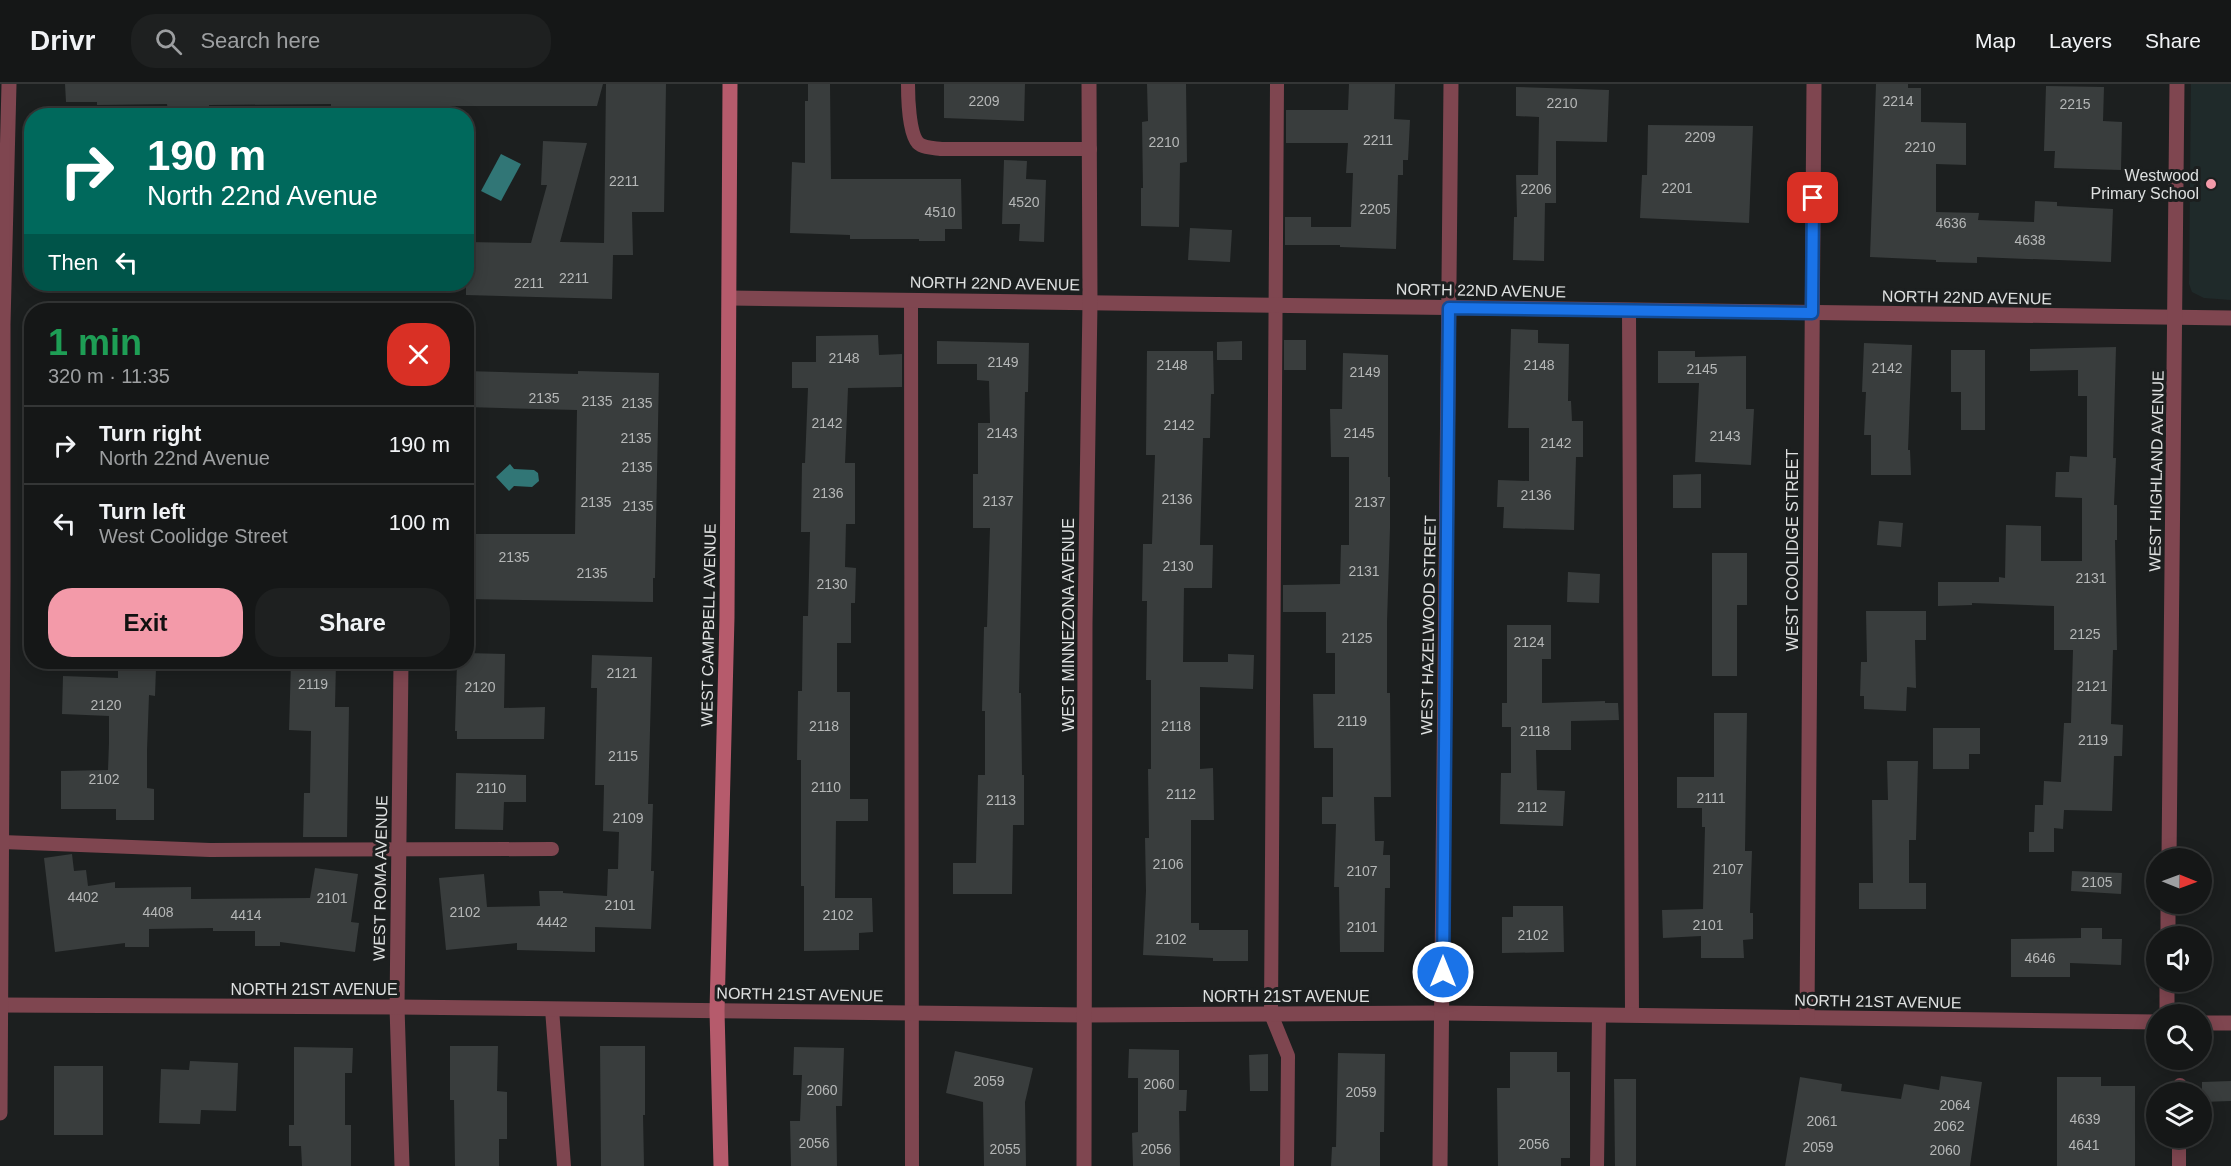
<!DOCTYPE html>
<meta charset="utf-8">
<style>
:root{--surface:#151717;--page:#1e2020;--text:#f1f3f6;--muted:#9d9fa1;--line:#343636;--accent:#f39aa9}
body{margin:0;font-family:Helvetica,sans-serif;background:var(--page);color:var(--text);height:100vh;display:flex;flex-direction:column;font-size:22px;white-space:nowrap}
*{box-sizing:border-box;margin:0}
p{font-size:20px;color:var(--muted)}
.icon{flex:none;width:33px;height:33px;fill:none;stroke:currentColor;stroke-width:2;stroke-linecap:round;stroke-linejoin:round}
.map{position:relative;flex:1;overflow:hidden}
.sheet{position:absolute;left:24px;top:219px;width:450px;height:366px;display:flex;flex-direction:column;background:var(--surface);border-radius:24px;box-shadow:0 3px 15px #0003,0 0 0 2px var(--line)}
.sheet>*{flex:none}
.banner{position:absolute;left:24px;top:24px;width:450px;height:183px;border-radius:24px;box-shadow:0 3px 15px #0003,0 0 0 2px var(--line);background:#00695c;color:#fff;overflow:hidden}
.needle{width:39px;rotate:91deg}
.fabs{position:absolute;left:2146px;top:764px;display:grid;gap:12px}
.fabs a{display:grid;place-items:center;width:66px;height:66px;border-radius:50%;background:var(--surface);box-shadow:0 3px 15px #0003,0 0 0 2px var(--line);font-size:30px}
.pin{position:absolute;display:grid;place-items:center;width:51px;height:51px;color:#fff;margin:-26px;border-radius:12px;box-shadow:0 3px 9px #0006}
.me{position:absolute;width:66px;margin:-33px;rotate:0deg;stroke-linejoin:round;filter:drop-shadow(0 0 4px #0008)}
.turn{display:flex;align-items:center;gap:21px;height:126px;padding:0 24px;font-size:27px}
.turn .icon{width:78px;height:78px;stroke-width:2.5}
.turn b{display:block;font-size:42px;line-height:51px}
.then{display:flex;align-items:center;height:57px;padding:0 24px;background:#0003;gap:12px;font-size:22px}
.round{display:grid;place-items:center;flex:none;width:63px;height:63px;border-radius:24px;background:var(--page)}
.head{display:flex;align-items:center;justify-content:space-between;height:102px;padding:0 24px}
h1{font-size:36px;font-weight:800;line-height:45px;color:#1e9e55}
.primary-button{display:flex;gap:12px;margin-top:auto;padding:12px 24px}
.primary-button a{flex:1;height:69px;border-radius:24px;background:var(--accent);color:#111;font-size:24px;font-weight:800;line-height:69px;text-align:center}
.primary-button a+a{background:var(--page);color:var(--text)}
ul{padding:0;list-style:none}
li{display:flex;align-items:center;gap:18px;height:78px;padding:0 24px;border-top:2px solid var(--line)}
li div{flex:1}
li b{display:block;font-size:22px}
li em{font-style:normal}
header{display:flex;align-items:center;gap:36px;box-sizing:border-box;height:84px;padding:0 30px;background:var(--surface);border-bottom:2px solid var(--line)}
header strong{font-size:28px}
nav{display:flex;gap:33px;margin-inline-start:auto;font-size:21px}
.search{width:420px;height:54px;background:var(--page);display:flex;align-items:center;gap:15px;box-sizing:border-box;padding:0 21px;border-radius:24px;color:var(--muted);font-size:22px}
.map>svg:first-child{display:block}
.built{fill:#1f2a2a}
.water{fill:#317676}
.building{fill:#393d3d}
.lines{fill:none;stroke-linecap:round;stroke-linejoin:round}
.lane{stroke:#7f4650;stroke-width:14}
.street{stroke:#7f4650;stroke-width:15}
.secondary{stroke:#b65b6c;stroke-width:15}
.route-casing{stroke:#114b97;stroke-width:15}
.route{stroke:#1a73e8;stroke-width:10}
.poi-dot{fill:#f39aa9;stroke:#1c1f1f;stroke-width:2}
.labels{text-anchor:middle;stroke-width:6;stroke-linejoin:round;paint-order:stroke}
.number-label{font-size:14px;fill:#b5b7b7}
.poi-label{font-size:16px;fill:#dee0e0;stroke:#1c1f1f;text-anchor:end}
.street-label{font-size:16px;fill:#dee0e0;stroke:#1c1f1f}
</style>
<header>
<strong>Drivr</strong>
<div class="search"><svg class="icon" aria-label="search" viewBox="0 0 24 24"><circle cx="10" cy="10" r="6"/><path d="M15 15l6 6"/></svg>Search here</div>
<nav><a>Map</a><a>Layers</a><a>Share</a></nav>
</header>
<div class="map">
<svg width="2231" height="1082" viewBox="0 0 2231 1082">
<rect width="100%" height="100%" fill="#1c1f1f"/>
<polygon class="built" points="2191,0 2231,0 2231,216 2204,214 2192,208 2189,200"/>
<g class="water">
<polygon points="501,70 521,80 501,117 481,107"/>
<polygon points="510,380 514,385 534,386 538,389 539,397 532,403 514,402 509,407 496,393"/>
</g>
<g class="building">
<polygon points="65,0 603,0 597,22 390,22 390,32 331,32 331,20 209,21 209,26 168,27 167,20 97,21 97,18 66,18"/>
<polygon points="606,0 666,0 664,128 632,128 633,171 613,171 612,215 466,211 466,158 531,159 547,101 541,101 543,57 587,59 560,158 604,159"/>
<polygon points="808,0 830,0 831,95 961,95 962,145 945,145 945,157 919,157 919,155 850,155 850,151 790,149 792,78 805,79 805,17 808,17"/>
<polygon points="944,0 1025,0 1024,37 944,34"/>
<polygon points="1147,0 1186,0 1187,78 1180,79 1179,143 1141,142 1141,104 1143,104 1142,38 1148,37"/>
<polygon points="1349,0 1395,0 1394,35 1410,36 1408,76 1403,76 1403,91 1398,91 1396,165 1340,163 1340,161 1285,161 1285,133 1311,133 1311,143 1351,143 1353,89 1346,89 1348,59 1286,59 1286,26 1348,26"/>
<polygon points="1876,0 1908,0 1908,4 1921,4 1921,38 1966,39 1966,81 1936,80 1936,128 1979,129 1978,136 2034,138 2035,117 2057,118 2057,122 2113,125 2111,178 1977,173 1977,179 1936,178 1936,176 1870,173"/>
<polygon points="2046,2 2104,3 2103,37 2122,38 2121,86 2054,84 2055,67 2044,67"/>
<polygon points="1516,3 1609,6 1607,58 1556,57 1556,119 1545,119 1544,177 1513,176 1514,133 1517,133 1516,91 1538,91 1539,33 1516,32"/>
<polygon points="1648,41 1753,42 1749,139 1640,134 1642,91 1647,91"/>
<polygon points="1004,76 1027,77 1026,95 1046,96 1044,158 1019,157 1020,140 1002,140"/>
<polygon points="1190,144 1232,146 1230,178 1188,176"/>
<polygon points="1511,245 1538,246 1538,259 1569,260 1568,317 1571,317 1572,337 1583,337 1583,373 1576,373 1574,446 1503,444 1504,423 1497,423 1498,396 1529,397 1529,344 1508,344"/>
<polygon points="878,251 879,271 902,270 902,303 848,304 845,379 855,379 855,440 846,440 845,483 856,484 855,519 851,519 851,559 837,559 837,608 850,608 850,715 868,715 868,737 836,737 835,814 872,814 873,848 859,849 859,866 804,867 804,802 801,802 801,676 797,676 798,607 802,607 803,532 808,532 810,448 801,448 802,379 805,379 808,304 792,304 792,278 816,278 816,252"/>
<rect x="1284" y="256" width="22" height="30"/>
<polygon points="937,257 1029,259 1028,308 1025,308 1019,609 1021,609 1022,691 1024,691 1024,741 1013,741 1012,810 953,810 953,779 976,779 978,691 985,691 985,627 982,627 984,543 987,543 990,444 973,444 973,390 978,390 978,339 990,339 989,297 977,296 977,280 937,280"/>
<polygon points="1242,257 1242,276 1217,276 1217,258"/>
<polygon points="1864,259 1912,261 1908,366 1910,366 1911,391 1871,391 1871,351 1864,351 1866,308 1862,308"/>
<polygon points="2116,263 2113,374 2116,374 2114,421 2117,421 2117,456 2115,456 2117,566 2113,566 2111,640 2123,641 2122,672 2114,672 2112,727 2064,726 2063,745 2054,744 2054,768 2029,768 2029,748 2034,748 2035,721 2043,721 2044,697 2061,698 2064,639 2071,639 2073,566 2054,566 2054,522 1972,519 1972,521 1938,522 1938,498 1999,498 1999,493 2005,494 2006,441 2041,442 2041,477 2082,477 2082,414 2055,413 2056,388 2069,388 2070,372 2087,373 2087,312 2078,312 2078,286 2030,287 2030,265"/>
<polygon points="1951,266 1985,266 1985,346 1961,346 1961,308 1951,308"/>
<polygon points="1147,267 1213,267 1214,310 1211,310 1210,354 1203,354 1200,461 1213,461 1212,504 1184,504 1183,578 1228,578 1228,570 1254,571 1253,605 1200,603 1200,685 1213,684 1214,736 1191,736 1191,839 1199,839 1199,846 1248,846 1248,877 1213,877 1213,874 1143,871 1146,807 1145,754 1149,754 1148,685 1151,685 1151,596 1146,596 1147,517 1142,517 1143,460 1152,460 1155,371 1146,371"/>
<polygon points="1658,267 1695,267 1695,273 1746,272 1746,325 1754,325 1751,381 1695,378 1699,299 1658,299"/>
<polygon points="1343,269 1388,271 1388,393 1390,393 1390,444 1387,538 1387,609 1390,609 1391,713 1374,713 1375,757 1384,757 1383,771 1390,771 1390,804 1385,804 1384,868 1340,868 1339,803 1334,803 1336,740 1322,740 1322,713 1333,713 1333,664 1314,664 1313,610 1335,610 1335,569 1326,569 1326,528 1283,528 1283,501 1340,500 1341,461 1349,461 1349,373 1331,373 1330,325 1342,325"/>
<polygon points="466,287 578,290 578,287 659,289 655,494 653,494 653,518 466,515 466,450 575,450 577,326 466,323"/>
<polygon points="1701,390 1701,424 1673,424 1673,391"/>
<polygon points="1879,437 1903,439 1901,463 1877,461"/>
<polygon points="1712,469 1747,469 1747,521 1737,521 1737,592 1712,592"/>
<polygon points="1568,488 1600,490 1599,519 1567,518"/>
<polygon points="1866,527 1926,527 1926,556 1915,556 1916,604 1907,603 1906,627 1864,625 1864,612 1860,612 1861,578 1867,578"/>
<polygon points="1507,541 1551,541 1551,575 1542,575 1542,619 1605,617 1605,619 1618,619 1619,636 1571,637 1571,666 1536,666 1537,706 1565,707 1563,742 1500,740 1501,689 1511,689 1511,643 1502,643 1502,619 1507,619"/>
<polygon points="466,569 505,570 504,624 545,623 544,655 457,655 457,647 455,647 457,578 466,578"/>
<polygon points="592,571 652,573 648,720 653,720 651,787 654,787 651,845 595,843 595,868 517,866 517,859 446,866 439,794 484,790 487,823 540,822 539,807 563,807 563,809 607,812 608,785 618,785 619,748 603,747 604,701 595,701 597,604 591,604"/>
<polygon points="291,578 336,578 335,623 349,623 347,753 303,753 304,709 310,709 311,647 289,646"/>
<polygon points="118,582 156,584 155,612 149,611 147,666 147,704 154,705 154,736 116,736 116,725 61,725 61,687 108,686 109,659 109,632 62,630 63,592 118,594"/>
<polygon points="1714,629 1747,629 1745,767 1752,767 1750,829 1753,829 1753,855 1743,856 1744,874 1701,874 1701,852 1663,854 1662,826 1703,825 1705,743 1702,743 1702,724 1677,724 1677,693 1714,693"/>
<polygon points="1933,644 1980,644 1980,670 1969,670 1969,685 1933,685"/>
<polygon points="1887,677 1918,677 1916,756 1909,756 1909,799 1926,799 1926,825 1859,825 1859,799 1873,799 1872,716 1888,716"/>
<polygon points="456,689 526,691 526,718 504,718 503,746 455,745"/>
<polygon points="72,770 74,787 86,786 88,802 115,798 115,804 191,803 191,815 310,814 315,784 358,790 351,838 359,839 355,868 280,858 280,862 255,862 255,847 213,847 213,844 149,845 149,863 125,863 125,859 55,868 44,774"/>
<polygon points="2072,787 2122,789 2121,810 2071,807"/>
<polygon points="1513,822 1563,822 1564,868 1502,869 1502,833 1513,833"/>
<polygon points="2081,844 2102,844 2102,855 2122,855 2121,881 2070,879 2070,893 2011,893 2011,855 2081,854"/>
<polygon points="450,962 498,962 497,1007 507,1008 507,1055 499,1055 499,1082 455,1082 454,1016 450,1016"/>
<polygon points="600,962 645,962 645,1031 643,1031 644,1082 601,1082"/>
<polygon points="294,963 353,964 352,989 345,989 345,1041 351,1041 351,1082 302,1082 301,1062 289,1062 289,1041 294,1041"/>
<polygon points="794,963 844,964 842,1022 836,1022 837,1082 791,1082 790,1037 800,1037 802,991 793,991"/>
<polygon points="1129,965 1179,966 1179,1006 1187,1006 1186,1027 1179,1027 1180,1082 1133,1082 1132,1049 1138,1048 1138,994 1128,994"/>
<polygon points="955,967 1033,984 1025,1018 1026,1082 984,1082 983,1018 946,1009"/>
<polygon points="1510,968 1557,968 1557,988 1570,988 1570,1074 1561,1074 1561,1082 1498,1082 1497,1004 1510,1004"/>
<polygon points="1338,969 1385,970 1384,1048 1380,1048 1380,1082 1331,1082 1332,1063 1336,1063"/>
<polygon points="1268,970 1268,1007 1250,1007 1249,971"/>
<polygon points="190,977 238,979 236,1027 201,1026 200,1040 159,1039 161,985 189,986"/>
<rect x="54" y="982" width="49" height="69"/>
<polygon points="1941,992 1982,998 1970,1082 1785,1082 1800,993 1842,1000 1841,1007 1901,1015 1904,1000 1939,1006"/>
<polygon points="2057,993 2101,993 2101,1002 2135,1002 2135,1082 2057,1082"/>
<polygon points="1614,995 1636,995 1636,1082 1615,1082"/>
<polygon points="2231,997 2231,1017 2202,1018 2202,998"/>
</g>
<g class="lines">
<g class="lane">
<path d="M908 0C908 13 909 49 918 59 923 64 935 64 941 65H1090"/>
<polyline points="1277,0 1271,930 1288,972 1287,1082"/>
<polyline points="911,216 912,1082"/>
<polyline points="1629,226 1632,931"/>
<polyline points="2,758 210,766 552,765"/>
<polyline points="552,925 564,1082"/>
<polyline points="2180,1008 2180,1001"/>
<polyline points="1597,1082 1599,931"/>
<polyline points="2179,1082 2179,1053"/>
</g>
<g class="street">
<polyline points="730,214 2231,234"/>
<polyline points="401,578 397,923 402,1082"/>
<polyline points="2169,774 2177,0"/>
<polyline points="2168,852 2168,819"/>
<polyline points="0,921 397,923 1085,931 1443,929 2157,938"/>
<polyline points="2167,930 2167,897"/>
<polyline points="1807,933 1814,0"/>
<polyline points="2202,939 2231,939"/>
<polyline points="0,1029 3,498 3,240 9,0"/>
<polyline points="1084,1082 1085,540 1090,219 1089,0"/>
<polyline points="1440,1082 1451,0"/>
</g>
<polyline class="secondary" points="721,1082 717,927 727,533 730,0"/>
</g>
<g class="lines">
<g class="route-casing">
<polyline id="route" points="1443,888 1449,224 1812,229 1813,114"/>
</g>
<use href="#route" class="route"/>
</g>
<circle class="poi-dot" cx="2211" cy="100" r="6"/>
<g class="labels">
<g class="number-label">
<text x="984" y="22">2209</text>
<text x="1898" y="22">2214</text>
<text x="1562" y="24">2210</text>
<text x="2075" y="25">2215</text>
<text x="1700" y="58">2209</text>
<text x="1378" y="61">2211</text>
<text x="1164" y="63">2210</text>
<text x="1920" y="68">2210</text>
<text x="624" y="102">2211</text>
<text x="1677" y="109">2201</text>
<text x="1536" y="110">2206</text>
<text x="1024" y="123">4520</text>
<text x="1375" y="130">2205</text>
<text x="940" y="133">4510</text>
<text x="1951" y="144">4636</text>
<text x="2030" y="161">4638</text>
<text x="574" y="199">2211</text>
<text x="529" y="204">2211</text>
<text x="844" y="279">2148</text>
<text x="1003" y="283">2149</text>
<text x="1172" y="286">2148</text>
<text x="1539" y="286">2148</text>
<text x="1887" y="289">2142</text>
<text x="1702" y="290">2145</text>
<text x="1365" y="293">2149</text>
<text x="544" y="319">2135</text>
<text x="597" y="322">2135</text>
<text x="637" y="324">2135</text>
<text x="827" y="344">2142</text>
<text x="1179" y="346">2142</text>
<text x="1002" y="354">2143</text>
<text x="1359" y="354">2145</text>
<text x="1725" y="357">2143</text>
<text x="636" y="359">2135</text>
<text x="1556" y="364">2142</text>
<text x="637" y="388">2135</text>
<text x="828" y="414">2136</text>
<text x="1536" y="416">2136</text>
<text x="1177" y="420">2136</text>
<text x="998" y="422">2137</text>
<text x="596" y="423">2135</text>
<text x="1370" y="423">2137</text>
<text x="638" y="427">2135</text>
<text x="514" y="478">2135</text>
<text x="1178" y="487">2130</text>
<text x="1364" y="492">2131</text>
<text x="592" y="494">2135</text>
<text x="2091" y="499">2131</text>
<text x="832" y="505">2130</text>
<text x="2085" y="555">2125</text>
<text x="1357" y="559">2125</text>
<text x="1529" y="563">2124</text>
<text x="622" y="594">2121</text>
<text x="313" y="605">2119</text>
<text x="2092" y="607">2121</text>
<text x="480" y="608">2120</text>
<text x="106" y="626">2120</text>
<text x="1352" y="642">2119</text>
<text x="824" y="647">2118</text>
<text x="1176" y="647">2118</text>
<text x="1535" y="652">2118</text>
<text x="2093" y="661">2119</text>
<text x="623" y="677">2115</text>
<text x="104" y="700">2102</text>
<text x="826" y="708">2110</text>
<text x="491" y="709">2110</text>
<text x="1181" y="715">2112</text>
<text x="1711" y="719">2111</text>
<text x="1001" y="721">2113</text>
<text x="1532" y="728">2112</text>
<text x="628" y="739">2109</text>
<text x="1168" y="785">2106</text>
<text x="1728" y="790">2107</text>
<text x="1362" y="792">2107</text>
<text x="2097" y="803">2105</text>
<text x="83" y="818">4402</text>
<text x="332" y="819">2101</text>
<text x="620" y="826">2101</text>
<text x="158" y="833">4408</text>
<text x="465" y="833">2102</text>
<text x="246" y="836">4414</text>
<text x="838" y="836">2102</text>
<text x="552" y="843">4442</text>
<text x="1708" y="846">2101</text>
<text x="1362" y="848">2101</text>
<text x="1533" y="856">2102</text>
<text x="1171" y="860">2102</text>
<text x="2040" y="879">4646</text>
<text x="989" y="1002">2059</text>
<text x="1159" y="1005">2060</text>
<text x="822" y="1011">2060</text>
<text x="1361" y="1013">2059</text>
<text x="1955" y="1026">2064</text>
<text x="2085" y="1040">4639</text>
<text x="1822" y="1042">2061</text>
<text x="1949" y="1047">2062</text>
<text x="814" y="1064">2056</text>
<text x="1534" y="1065">2056</text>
<text x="2084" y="1066">4641</text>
<text x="1818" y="1068">2059</text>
<text x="1005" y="1070">2055</text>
<text x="1156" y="1070">2056</text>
<text x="1945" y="1071">2060</text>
</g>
<g class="poi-label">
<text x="2199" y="97">Westwood<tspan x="2199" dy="18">Primary School</tspan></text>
</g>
<g class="street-label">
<text transform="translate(995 199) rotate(1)" y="6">NORTH 22ND AVENUE</text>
<text transform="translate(1481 206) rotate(1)" y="6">NORTH 22ND AVENUE</text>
<text transform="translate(1967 213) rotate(1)" y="6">NORTH 22ND AVENUE</text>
<text transform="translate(2156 387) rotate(-89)" y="6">WEST HIGHLAND AVENUE</text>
<text transform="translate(1792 466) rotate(-90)" y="6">WEST COOLIDGE STREET</text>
<text transform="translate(708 541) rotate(-89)" y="6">WEST CAMPBELL AVENUE</text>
<text transform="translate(1068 541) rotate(-90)" y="6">WEST MINNEZONA AVENUE</text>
<text transform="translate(1428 541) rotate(-89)" y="6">WEST HAZELWOOD STREET</text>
<text transform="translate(380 794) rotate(-89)" y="6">WEST ROMA AVENUE</text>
<text x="314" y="911">NORTH 21ST AVENUE</text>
<text transform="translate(800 910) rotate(1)" y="6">NORTH 21ST AVENUE</text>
<text x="1286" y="918">NORTH 21ST AVENUE</text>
<text transform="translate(1878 917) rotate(1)" y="6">NORTH 21ST AVENUE</text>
</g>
</g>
</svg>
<div class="fabs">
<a><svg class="needle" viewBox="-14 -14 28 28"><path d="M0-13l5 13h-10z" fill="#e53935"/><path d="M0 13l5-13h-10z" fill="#9d9fa1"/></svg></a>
<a><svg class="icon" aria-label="sound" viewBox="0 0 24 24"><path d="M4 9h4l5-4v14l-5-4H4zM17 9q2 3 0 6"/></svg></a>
<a><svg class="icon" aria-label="search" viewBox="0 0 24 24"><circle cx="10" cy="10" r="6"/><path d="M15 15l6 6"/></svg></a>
<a><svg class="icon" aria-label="layers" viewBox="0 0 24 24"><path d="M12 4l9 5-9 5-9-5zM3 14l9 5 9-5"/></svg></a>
</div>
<div class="pin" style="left:1813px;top:114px;background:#d93025"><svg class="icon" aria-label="arrive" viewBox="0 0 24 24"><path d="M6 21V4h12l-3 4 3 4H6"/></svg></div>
<svg class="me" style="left:1443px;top:888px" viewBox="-20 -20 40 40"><circle r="17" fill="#1a73e8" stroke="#fff" stroke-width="3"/><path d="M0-11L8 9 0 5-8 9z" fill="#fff"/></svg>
<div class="banner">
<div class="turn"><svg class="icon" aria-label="right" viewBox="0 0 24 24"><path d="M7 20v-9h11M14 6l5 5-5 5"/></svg><div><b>190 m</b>North 22nd Avenue</div></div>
<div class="then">Then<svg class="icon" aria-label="left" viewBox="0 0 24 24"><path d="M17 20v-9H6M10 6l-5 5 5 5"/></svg></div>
</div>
<section class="sheet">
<div class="head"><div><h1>1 min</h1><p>320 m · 11:35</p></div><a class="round" style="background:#d93025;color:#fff"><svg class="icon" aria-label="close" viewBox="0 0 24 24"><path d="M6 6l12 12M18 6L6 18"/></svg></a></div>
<ul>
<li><svg class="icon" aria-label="right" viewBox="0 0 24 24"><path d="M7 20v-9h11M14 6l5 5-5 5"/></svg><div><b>Turn right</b><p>North 22nd Avenue</p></div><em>190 m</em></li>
<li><svg class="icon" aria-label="left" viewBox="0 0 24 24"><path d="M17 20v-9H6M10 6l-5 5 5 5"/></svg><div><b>Turn left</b><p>West Coolidge Street</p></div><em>100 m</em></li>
</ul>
<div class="primary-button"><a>Exit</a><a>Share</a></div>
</section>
</div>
